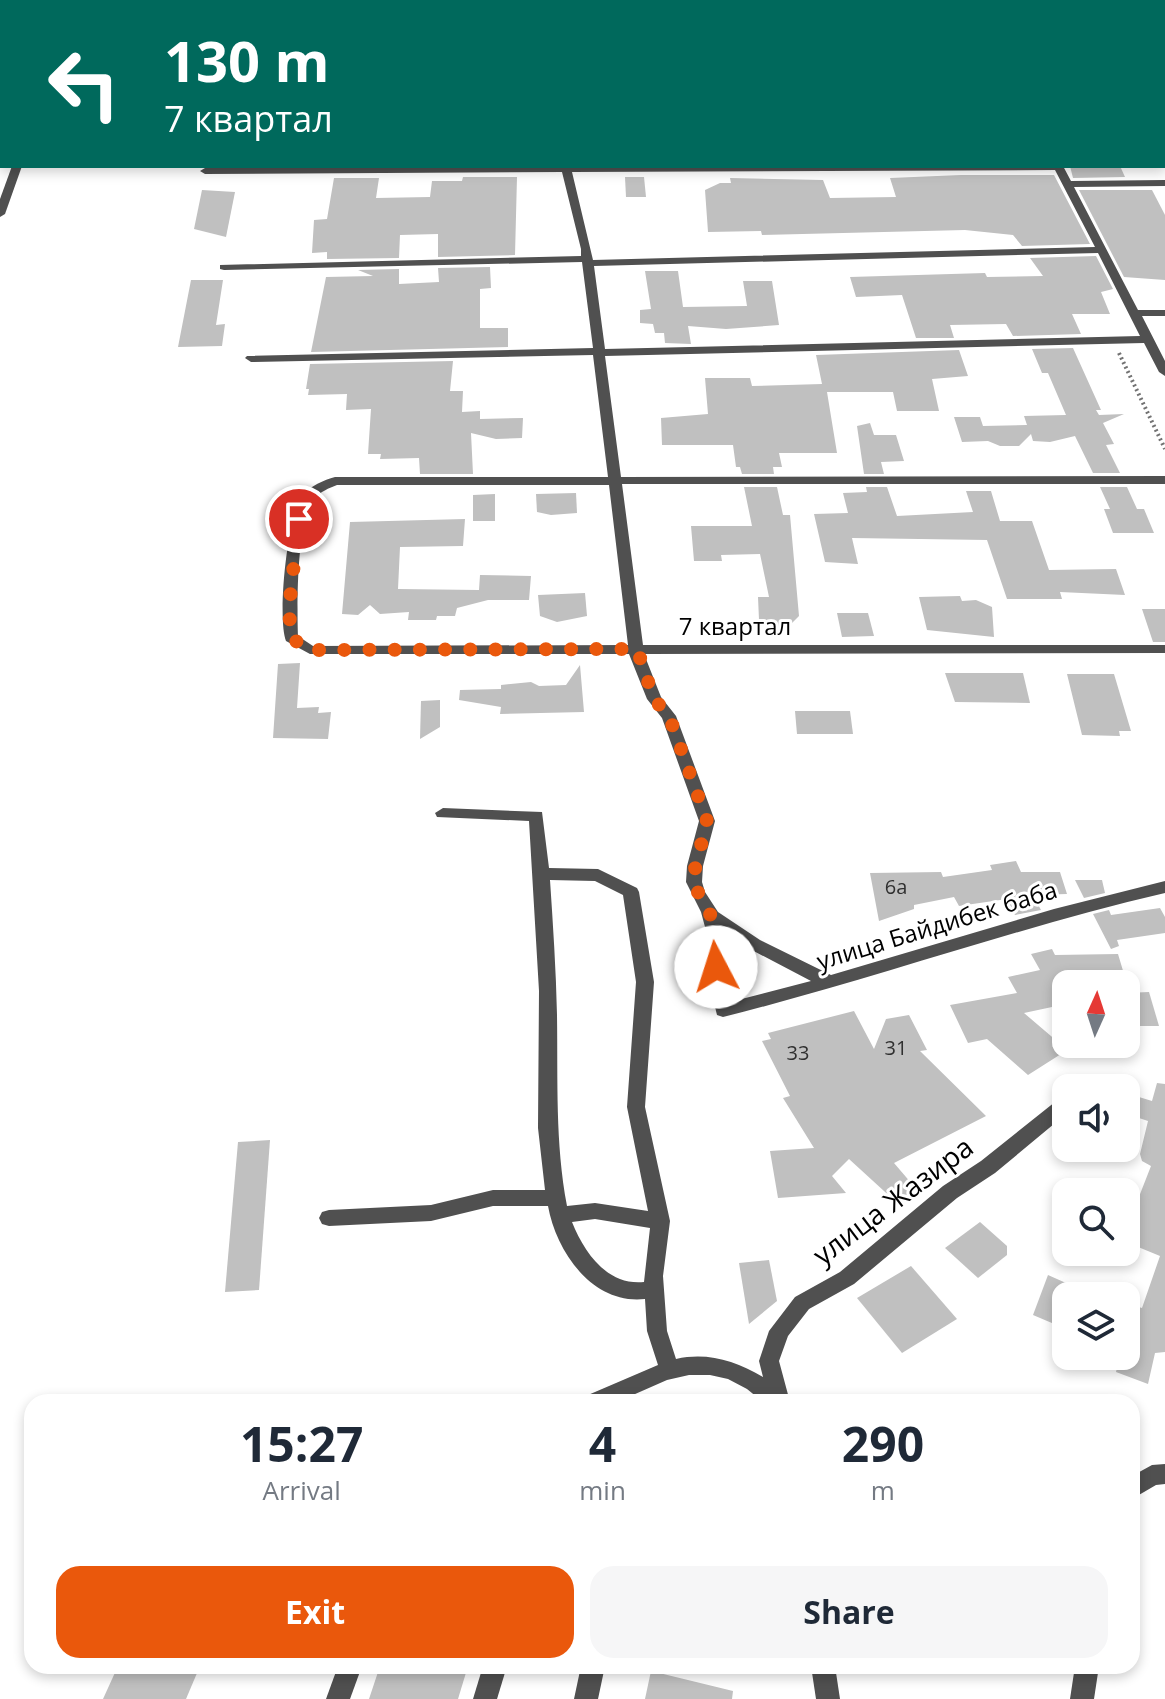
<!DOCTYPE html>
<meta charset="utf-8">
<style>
:root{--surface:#fff;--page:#f6f6f7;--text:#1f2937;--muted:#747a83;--accent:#ea580c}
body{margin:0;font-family:"Open Sans",sans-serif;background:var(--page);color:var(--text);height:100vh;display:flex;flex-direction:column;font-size:30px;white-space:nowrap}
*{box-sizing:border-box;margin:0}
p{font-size:26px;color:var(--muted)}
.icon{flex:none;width:44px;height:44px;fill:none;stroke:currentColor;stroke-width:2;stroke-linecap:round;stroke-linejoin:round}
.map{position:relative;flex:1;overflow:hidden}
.drawer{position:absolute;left:24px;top:1394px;width:1116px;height:280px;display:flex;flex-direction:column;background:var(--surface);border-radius:24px;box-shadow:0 4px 12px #0003}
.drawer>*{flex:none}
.guide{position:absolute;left:0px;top:0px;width:1166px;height:168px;box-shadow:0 4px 12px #0003;background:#00695c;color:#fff;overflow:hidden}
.needle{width:52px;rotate:3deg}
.controls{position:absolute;left:1052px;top:970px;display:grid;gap:16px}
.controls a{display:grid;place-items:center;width:88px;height:88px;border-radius:16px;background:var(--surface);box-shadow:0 4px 12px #0003;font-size:40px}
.pin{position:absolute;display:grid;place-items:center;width:68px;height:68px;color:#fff;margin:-34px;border:4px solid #fff;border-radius:50%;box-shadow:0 2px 8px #0007}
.me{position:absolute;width:88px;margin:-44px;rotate:355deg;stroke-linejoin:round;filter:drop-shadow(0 0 6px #0008)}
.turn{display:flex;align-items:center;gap:28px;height:168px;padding:0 32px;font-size:36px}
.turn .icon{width:104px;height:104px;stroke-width:2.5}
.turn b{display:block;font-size:56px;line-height:68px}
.eta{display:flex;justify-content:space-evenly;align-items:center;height:136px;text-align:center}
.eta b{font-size:48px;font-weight:700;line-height:56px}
.button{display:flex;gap:16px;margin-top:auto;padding:16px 32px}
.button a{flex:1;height:92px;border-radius:24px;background:var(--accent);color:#fff;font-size:32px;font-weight:700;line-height:92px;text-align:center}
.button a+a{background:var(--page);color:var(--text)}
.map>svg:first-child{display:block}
.building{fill:#c0c0c0}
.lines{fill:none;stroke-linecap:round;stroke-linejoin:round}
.path{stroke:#727272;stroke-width:4;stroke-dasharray:2 3;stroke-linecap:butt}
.street{fill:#505050;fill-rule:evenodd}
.route{stroke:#ea580c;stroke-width:14;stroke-dasharray:0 25.2}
.labels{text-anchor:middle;stroke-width:6;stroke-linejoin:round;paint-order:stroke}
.number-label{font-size:20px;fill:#303030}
.street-label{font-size:24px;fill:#000;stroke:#fff}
.near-street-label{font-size:28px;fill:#000;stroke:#fff}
</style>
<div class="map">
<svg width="1165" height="1699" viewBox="0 0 1165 1699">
<rect width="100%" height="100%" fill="#fff"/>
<g class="building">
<polygon points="1070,166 1120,166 1125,177 1073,178"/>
<polygon points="961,175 1054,175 1090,244 1022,246 1013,235 965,230 762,235 761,231 708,232 705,190 720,183 731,183 730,178 823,180 830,198 896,197 890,178"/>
<polygon points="463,177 517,177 515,255 438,257 438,234 400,235 399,258 327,259 327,252 312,253 314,220 327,219 334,178 379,178 376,198 430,197 432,181 462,181"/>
<polygon points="625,177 644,177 646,197 626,197"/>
<polygon points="202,190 235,192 226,237 194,229"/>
<polygon points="1079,190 1152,190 1165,215 1165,280 1124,277"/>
<polygon points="1096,256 1113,289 1101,292 1110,314 1072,314 1081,334 1013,336 1006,324 950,325 954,338 916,338 902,295 856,297 850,277 985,273 987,277 1043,276 1030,258"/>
<polygon points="490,267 491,288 480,289 480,328 508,328 508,347 311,352 326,277 373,276 358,270 399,269 399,284 439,282 438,268"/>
<polygon points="645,271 678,271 683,307 747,306 743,281 772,281 779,325 726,329 688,326 691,344 665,343 664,333 655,333 653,324 640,323 640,310 651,309"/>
<polygon points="191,280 223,280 216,325 225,324 222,346 178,347"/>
<polygon points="1073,348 1101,410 1096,410 1099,415 1124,414 1103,423 1114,444 1106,445 1120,473 1093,473 1075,436 1050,442 1033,441 1031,434 1019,446 1000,446 988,441 962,442 954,417 980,417 983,426 1027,425 1024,416 1066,415 1048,373 1042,373 1032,349"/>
<polygon points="959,350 968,376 932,379 939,411 897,411 893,392 827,392 837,453 779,453 782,467 773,467 774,474 742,474 740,467 736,467 733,445 662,445 661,418 708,414 705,378 750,378 752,386 822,384 816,355"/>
<polygon points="453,361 450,391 463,391 462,412 480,411 480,419 523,418 522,438 496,439 471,433 473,474 420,474 419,458 380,459 381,454 368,454 371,409 346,410 347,394 308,395 309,389 306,389 310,364"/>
<polygon points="870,423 874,435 896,435 904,461 881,462 884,474 864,474 857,426"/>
<polygon points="744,487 777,487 783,515 790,515 799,616 786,629 775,628 759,620 758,597 769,597 760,554 721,555 722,561 694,561 691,526 752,526"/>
<polygon points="866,487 887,487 897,516 973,512 966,491 991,491 1000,521 1032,521 1049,570 1116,569 1125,595 1060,592 1062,599 1007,599 987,540 852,538 858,564 825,562 814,514 848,513 843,493 867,492"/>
<polygon points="1100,487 1127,487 1137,509 1144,509 1154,533 1113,533 1104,509 1110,509"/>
<polygon points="576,493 577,513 551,515 537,512 536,494"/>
<polygon points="495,494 495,521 473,521 473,495"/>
<polygon points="465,519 463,546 400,547 398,589 479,590 480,575 531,576 529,600 488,600 457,608 455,616 437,616 436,620 408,620 409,612 380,614 370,605 358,615 342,614 350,522"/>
<polygon points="585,593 587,616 557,622 540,616 538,595"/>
<polygon points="960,596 962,601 976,600 992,607 994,637 927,630 919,597"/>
<polygon points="1142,609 1165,609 1165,642 1153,642"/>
<polygon points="837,613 868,613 874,636 842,637"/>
<polygon points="300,663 297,708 319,707 318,713 331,712 328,739 273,738 278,664"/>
<polygon points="580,665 584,712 500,714 501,707 459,700 460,690 501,689 501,685 531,682 539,686 566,685"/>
<polygon points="945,673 1023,673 1030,703 955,702"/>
<polygon points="1067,674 1114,674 1131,731 1119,731 1120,736 1082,735"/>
<polygon points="440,700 440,727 420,739 421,701"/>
<polygon points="795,711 850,711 853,734 797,734"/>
<polygon points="1016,861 1021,872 1060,872 1067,894 1033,895 1041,910 1015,915 1007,899 959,906 954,897 914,905 914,909 879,921 870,873 941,872 943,877 992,870 990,865"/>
<polygon points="1075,880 1102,880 1105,893 1084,898"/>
<polygon points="1160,908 1165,917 1165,933 1117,940 1119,946 1111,949 1093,914 1109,910 1111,915"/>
<polygon points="1052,949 1055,955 1118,954 1127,984 1066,984 1066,1004 1024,1013 1058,1042 1052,1046 1061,1054 1028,1075 987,1039 968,1043 950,1005 1017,993 1008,977 1040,970 1031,954"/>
<polygon points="1149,992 1159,1026 1126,1026 1126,993"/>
<polygon points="854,1011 874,1049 886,1019 909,1015 927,1050 920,1051 986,1116 894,1163 918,1191 896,1202 849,1159 832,1176 846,1193 778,1198 770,1151 814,1148 783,1098 790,1096 762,1041 771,1039 768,1033"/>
<polygon points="1157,1083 1165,1084 1165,1352 1155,1353 1148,1384 1116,1372 1120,1356 1126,1356 1126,1330 1132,1305 1142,1308 1160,1256 1126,1242 1126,1230 1151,1166 1142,1161 1140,1154 1148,1121 1133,1116 1139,1097 1152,1101"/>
<polygon points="270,1140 259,1290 225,1292 238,1142"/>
<polygon points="980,1222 1007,1246 1007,1255 978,1278 945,1248"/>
<polygon points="769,1260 777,1301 749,1324 739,1263"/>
<polygon points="911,1266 957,1319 902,1353 857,1298"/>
<polygon points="1048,1275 1066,1283 1066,1329 1033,1315"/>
<polygon points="118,1666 200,1666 186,1699 103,1699"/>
<polygon points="380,1666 468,1666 458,1699 369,1699"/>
<polygon points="651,1671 733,1691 732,1699 645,1699"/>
</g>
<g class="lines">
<polyline class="path" points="1119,353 1165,449"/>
<g class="street">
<polygon points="0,0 16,0 0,4"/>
<rect x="497" y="0" width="8" height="2"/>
<polygon points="963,0 971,0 972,2 964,2"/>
<polygon points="1099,0 1107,0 1108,2 1100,2"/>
<rect x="1164" y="24" width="1" height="6"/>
<rect x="0" y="56" width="2" height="6"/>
<polygon points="1164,56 1165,57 1165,63 1164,62"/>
<rect x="1164" y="76" width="1" height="6"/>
<polygon points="0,90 2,91 2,97 0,96"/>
<polygon points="12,166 22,166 5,214 0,217 0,199"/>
<path d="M560 166H1063L1071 181 1165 180V186L1074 187 1138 310H1165V316H1142L1165 361V376L1159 372 1144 343 605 356 621 477 1165 476V484H622L643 645H1165V653L644 654 661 697 676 716 715 821 703 866 702 882 705 892 718 912 760 940 831 975 1054 909 1165 881V893C1015 928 871 980 723 1017L717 1015 710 987 705 927 701 912 686 882 687 866 699 821 662 718 647 699 629 654H310L286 641C277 618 287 515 303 495 310 486 324 480 335 477H608L593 355 251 362 245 358 247 356 593 348 582 262 224 270 220 269V265L581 256V249L562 172 205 174 200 171 205 168ZM1055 170 1095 247 593 260 572 172ZM1098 253 1140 336 605 349 594 266ZM337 485H609L628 645 313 646 298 636C297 608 296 518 315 498 320 492 329 488 337 485ZM723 932 748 948 811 981 730 1002Z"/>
<path d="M443 808 542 812 549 868 598 869 637 888 639 892 654 982 645 1107 670 1221 663 1276 667 1331 676 1359C708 1352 735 1361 763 1377L759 1361 769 1331 795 1297 840 1272 943 1186 981 1161 1060 1098 1066 1096V1114L995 1173 957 1198 854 1284 809 1309 788 1336 779 1361 790 1402H763L747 1389 728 1379 710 1375H689L667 1380 617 1402H585L588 1395 658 1365 647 1331 645 1299C592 1305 556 1251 548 1206H493L431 1221 329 1226 322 1224 319 1218 322 1212 329 1210 431 1205 493 1190H545L538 1128 539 991 529 821 437 817 435 813ZM550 880 595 881 623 895 636 982 627 1107 648 1211 595 1203 567 1206C555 1142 558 1080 557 1015 556 970 553 925 550 880ZM595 1219 650 1228 644 1282C607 1286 584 1252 572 1222Z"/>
<polygon points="1165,1464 1165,1484 1156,1485 1132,1499 1132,1476 1152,1465"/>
<polygon points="338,1666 362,1666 350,1699 326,1699"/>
<polygon points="483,1666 507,1666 497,1699 473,1699"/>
<polygon points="581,1666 605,1666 598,1699 574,1699"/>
<polygon points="811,1666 835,1666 840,1699 816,1699"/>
<polygon points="1075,1666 1099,1666 1094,1699 1070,1699"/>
</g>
</g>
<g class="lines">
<polyline class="route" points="299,519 289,608 291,638 310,650 637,649 654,699 669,716 707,821 705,836 696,856 694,885 711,916 716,967"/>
</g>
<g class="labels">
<g class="number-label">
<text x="896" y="894">6а</text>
<text x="896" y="1055">31</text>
<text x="798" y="1060">33</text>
</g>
<g class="street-label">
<text x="735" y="635">7 квартал</text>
<text transform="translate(937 926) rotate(-17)" y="8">улица Байдибек баба</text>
</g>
<g class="near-street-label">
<text transform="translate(893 1201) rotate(-37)" y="10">улица Жазира</text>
</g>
</g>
</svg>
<div class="controls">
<a><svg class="needle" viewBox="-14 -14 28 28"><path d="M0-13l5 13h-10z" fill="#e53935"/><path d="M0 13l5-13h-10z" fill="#747a83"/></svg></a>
<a><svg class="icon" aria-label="sound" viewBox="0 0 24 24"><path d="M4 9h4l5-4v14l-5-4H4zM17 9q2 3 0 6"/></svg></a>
<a><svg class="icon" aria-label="search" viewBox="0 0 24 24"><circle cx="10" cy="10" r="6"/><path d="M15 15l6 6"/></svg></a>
<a><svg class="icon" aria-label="layers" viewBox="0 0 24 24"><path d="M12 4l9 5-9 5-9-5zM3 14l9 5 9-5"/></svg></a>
</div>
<div class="pin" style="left:299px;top:519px;background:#d93025"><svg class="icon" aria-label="arrive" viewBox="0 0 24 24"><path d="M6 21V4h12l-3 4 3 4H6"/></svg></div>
<svg class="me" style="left:716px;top:967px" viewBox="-20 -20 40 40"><circle r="19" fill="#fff"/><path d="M0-13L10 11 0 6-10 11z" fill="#ea580c"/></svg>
<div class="guide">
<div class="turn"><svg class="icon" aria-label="left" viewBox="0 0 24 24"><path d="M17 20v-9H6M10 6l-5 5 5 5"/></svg><div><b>130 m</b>7 квартал</div></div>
</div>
<section class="drawer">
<div class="eta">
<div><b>15:27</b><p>Arrival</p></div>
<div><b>4</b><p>min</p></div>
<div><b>290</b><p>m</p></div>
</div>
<div class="button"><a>Exit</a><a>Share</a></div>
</section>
</div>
